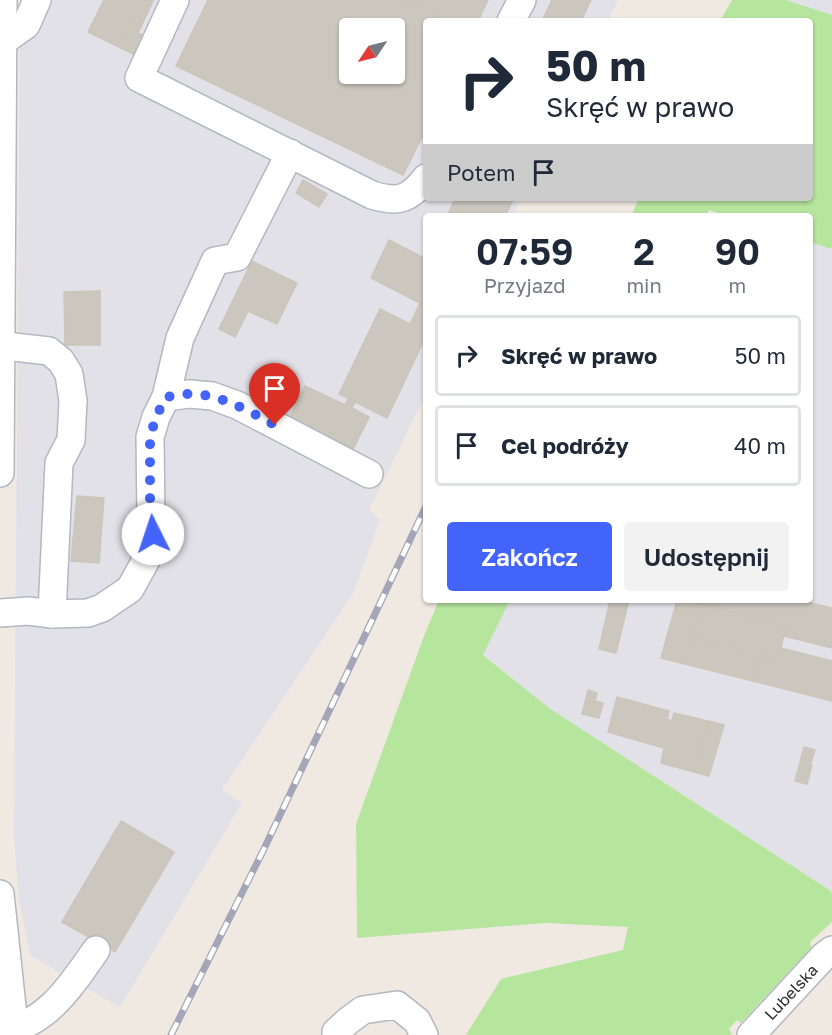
<!DOCTYPE html>
<html lang="pl">
<meta charset="utf-8">
<style>
:root{--surface:#fff;--page:#f2f2f3;--text:#1f2937;--muted:#747a83;--line:#e0e1e3;--accent:#4264fb}
body{margin:0;font-family:"Golos Text",sans-serif;background:var(--page);color:var(--text);height:100vh;display:flex;flex-direction:column;font-size:22px;white-space:nowrap}
*{box-sizing:border-box;margin:0}
p{font-size:20px;color:var(--muted)}
.icon{flex:none;width:33px;height:33px;fill:none;stroke:currentColor;stroke-width:2;stroke-linecap:round;stroke-linejoin:round}
.map{position:relative;flex:1;overflow:hidden}
.sheet{position:absolute;left:423px;top:213px;width:390px;height:390px;display:flex;flex-direction:column;background:var(--surface);border-radius:6px;box-shadow:0 2px 4px #0004}
.sheet>*{flex:none}
.top-card{position:absolute;left:423px;top:18px;width:390px;height:183px;border-radius:6px;box-shadow:0 2px 4px #0004;background:#fff;color:var(--text);overflow:hidden}
.needle{width:39px;rotate:235deg}
.fabs{position:absolute;left:339px;top:18px;display:grid;gap:12px}
.fabs a{display:grid;place-items:center;width:66px;height:66px;border-radius:6px;background:var(--surface);box-shadow:0 2px 4px #0004;font-size:30px}
.pin{position:absolute;display:grid;place-items:center;width:51px;height:51px;color:#fff;margin:-62px -26px;border-radius:50% 50% 50% 0;rotate:-45deg;box-shadow:0 0 6px #0007}
.pin .icon{rotate:45deg}
.me{position:absolute;width:66px;margin:-33px;rotate:356deg;stroke-linejoin:round;filter:drop-shadow(0 0 4px #0008)}
.turn{display:flex;align-items:center;gap:21px;height:126px;padding:0 24px;font-size:27px}
.turn .icon{width:78px;height:78px;stroke-width:2.5}
.turn b{display:block;font-size:42px;line-height:51px}
.then{display:flex;align-items:center;height:57px;padding:0 24px;background:#0003;gap:12px;font-size:22px}
.eta{display:flex;justify-content:space-evenly;align-items:center;height:102px;text-align:center}
.eta b{font-size:36px;font-weight:600;line-height:42px}
.primary-button{display:flex;gap:12px;margin-top:auto;padding:12px 24px}
.primary-button a{flex:1;height:69px;border-radius:6px;background:var(--accent);color:#fff;font-size:24px;font-weight:600;line-height:69px;text-align:center}
.primary-button a+a{background:var(--page);color:var(--text)}
ul{padding:0;list-style:none}
li{display:flex;align-items:center;gap:18px;height:81px;margin:0 12px 9px;padding:0 12px;border:3px solid var(--line);border-radius:6px}
li div{flex:1}
li b{display:block;font-size:22px}
li em{font-style:normal}
.map>svg:first-child{display:block}
.industrial{fill:#e3e1e8;fill-rule:evenodd}
.green{fill:#b6e59e}
.building{fill:#cbc7bf;stroke:#cbc5ba;stroke-width:1.5;fill-rule:evenodd}
.lines{fill:none;stroke-linecap:round;stroke-linejoin:round}
.minor-casing{stroke:#b4b7c1;stroke-width:30}
.minor{stroke:#fff;stroke-width:27}
.rail-casing{stroke:#a3a6b8;stroke-width:7}
.rail{stroke:#fff;stroke-width:4.5;stroke-dasharray:14;stroke-linecap:butt}
.route{stroke:#4264fb;stroke-width:10;stroke-dasharray:0 18}
.labels{text-anchor:middle;stroke-width:6;stroke-linejoin:round;paint-order:stroke}
.street-label{font-size:16px;fill:#2e2e2e;stroke:#fff}
</style>
<div class="map">
<svg width="832" height="1035" viewBox="0 0 832 1035">
<rect width="100%" height="100%" fill="#efe9e1"/>
<g class="industrial">
<path d="M20 0H618L608 21H426V198H521L513 216H426V394L369 510 380 519 354 592 222 790 242 803 120 1007 86 988 30 955 19 898 14 837ZM350 28H394V74H350Z"/>
<polygon points="786,0 832,0 832,15"/>
<polygon points="810,242 832,249 832,889 831,891 549,708 483,654 510,600 810,600"/>
</g>
<g class="green">
<polygon points="732,0 786,0 832,15 832,249 810,242 810,216 728,216 709,210 706,216 631,216 639,198 810,198 810,21 720,21"/>
<polygon points="439,600 510,600 483,655 549,708 831,891 832,894 832,922 810,942 811,948 741,1023 737,1020 729,1029 732,1033 730,1035 466,1035 501,979 623,950 628,927 546,923 357,938 356,824 424,636"/>
</g>
<g class="building">
<polygon points="104,0 144,0 121,48 88,32"/>
<polygon points="144,0 153,1 138,33 149,38 139,57 121,48"/>
<path d="M208 0H404L448 21H426V129L403 175 176 66ZM350 28H394V74H350Z"/>
<polygon points="404,0 488,0 478,21 448,21"/>
<polygon points="552,0 591,0 581,21 542,21"/>
<polygon points="303,180 327,194 319,207 296,193"/>
<polygon points="455,198 514,198 505,216 457,216 449,212"/>
<polygon points="389,240 426,259 426,324 423,330 426,332 426,336 387,418 339,394 380,309 410,324 420,303 371,278"/>
<polygon points="252,261 297,283 277,324 248,311 235,337 219,329"/>
<polygon points="100,291 100,345 65,345 64,292"/>
<polygon points="305,386 345,405 348,399 355,402 352,408 369,417 353,449 289,419"/>
<polygon points="77,496 104,498 99,563 71,561"/>
<polygon points="610,600 629,600 616,653 599,649"/>
<polygon points="677,600 798,600 832,608 832,648 784,636 786,626 701,604 685,664 661,658"/>
<polygon points="701,604 786,626 778,660 692,637"/>
<polygon points="692,637 761,655 753,681 685,664"/>
<polygon points="781,648 832,661 832,701 753,681 761,655 778,660"/>
<polygon points="588,690 597,693 595,701 603,703 599,718 582,714"/>
<polygon points="617,697 669,711 667,719 672,721 674,713 708,721 694,772 661,763 664,748 608,732"/>
<polygon points="708,721 724,725 709,776 694,772"/>
<polygon points="804,747 815,750 810,765 812,765 807,784 795,781"/>
<polygon points="121,821 174,852 115,952 62,922"/>
</g>
<g class="lines">
<g class="minor-casing">
<g id="minor">
<path d="M175 0 139 78 372 195C398 203 409 200 426 178"/>
<polyline points="511,21 522,0"/>
<polyline points="2,42 26,25 37,0"/>
<polyline points="1,348 14,347 49,351 61,361 69,374 73,401 71,440 59,463 52,614"/>
<polyline points="166,397 189,394 212,396 237,405 369,474"/>
<polyline points="0,473 3,0"/>
<polyline points="0,613 28,611 52,614 88,613 102,608 130,589 147,558 152,534 151,518 150,437 156,417 166,397 180,338 215,261 237,257 290,153"/>
<polyline points="0,894 15,1035"/>
<path d="M0 1033C48 1023 70 987 96 950"/>
<polyline points="336,1035 336,1032 348,1021 363,1010 397,1005 417,1021 424,1035"/>
<polyline points="751,1035 824,956 832,950"/>
</g>
</g>
<use href="#minor" class="minor"/>
<g class="rail-casing">
<polyline id="rail" points="171,1035 263,851 426,506"/>
</g>
<use href="#rail" class="rail"/>
</g>
<g class="lines">
<path class="route" d="M153 534 150 504V437L156 417 166 397C174 396 182 394 190 394 221 394 248 411 275 425"/>
</g>
<g class="labels">
<g class="street-label">
<text transform="translate(791 992) rotate(-47)" y="6">Lubelska</text>
</g>
</g>
</svg>
<div class="fabs">
<a><svg class="needle" viewBox="-14 -14 28 28"><path d="M0-13l5 13h-10z" fill="#e53935"/><path d="M0 13l5-13h-10z" fill="#747a83"/></svg></a>
</div>
<div class="pin" style="left:275px;top:425px;background:#d93025"><svg class="icon" aria-label="arrive" viewBox="0 0 24 24"><path d="M6 21V4h12l-3 4 3 4H6"/></svg></div>
<svg class="me" style="left:153px;top:534px" viewBox="-20 -20 40 40"><circle r="19" fill="#fff"/><path d="M0-13L10 11 0 6-10 11z" fill="#4264fb"/></svg>
<div class="top-card">
<div class="turn"><svg class="icon" aria-label="right" viewBox="0 0 24 24"><path d="M7 20v-9h11M14 6l5 5-5 5"/></svg><div><b>50 m</b>Skręć w prawo</div></div>
<div class="then">Potem<svg class="icon" aria-label="arrive" viewBox="0 0 24 24"><path d="M6 21V4h12l-3 4 3 4H6"/></svg></div>
</div>
<section class="sheet">
<div class="eta">
<div><b>07:59</b><p>Przyjazd</p></div>
<div><b>2</b><p>min</p></div>
<div><b>90</b><p>m</p></div>
</div>
<ul>
<li><svg class="icon" aria-label="right" viewBox="0 0 24 24"><path d="M7 20v-9h11M14 6l5 5-5 5"/></svg><div><b>Skręć w prawo</b></div><em>50 m</em></li>
<li><svg class="icon" aria-label="arrive" viewBox="0 0 24 24"><path d="M6 21V4h12l-3 4 3 4H6"/></svg><div><b>Cel podróży</b></div><em>40 m</em></li>
</ul>
<div class="primary-button"><a>Zakończ</a><a>Udostępnij</a></div>
</section>
</div>
